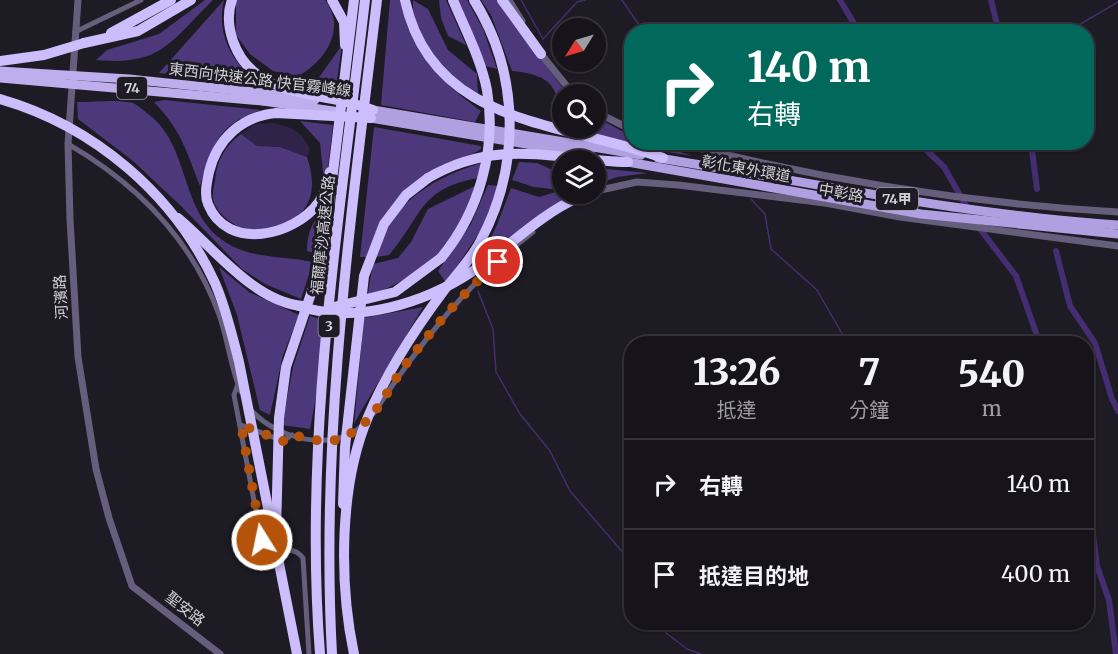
<!DOCTYPE html>
<html lang="zh-TW">
<meta charset="utf-8">
<style>
:root{--surface:#16141a;--page:#1f1d23;--text:#f1f3f6;--muted:#9e9ea2;--line:#353339}
body{margin:0;font-family:Merriweather,"Noto Sans TC",serif;background:var(--page);color:var(--text);height:100vh;display:flex;flex-direction:column;font-size:22px;white-space:nowrap}
*{box-sizing:border-box;margin:0}
p{font-size:20px;color:var(--muted)}
.icon{flex:none;width:33px;height:33px;fill:none;stroke:currentColor;stroke-width:2;stroke-linecap:round;stroke-linejoin:round}
.map{position:relative;flex:1;overflow:hidden}
.sheet{position:absolute;left:624px;top:336px;width:470px;height:294px;display:flex;flex-direction:column;background:var(--surface);border-radius:24px;box-shadow:0 2px 4px #0004,0 0 0 2px var(--line)}
.sheet>*{flex:none}
.guide{position:absolute;left:624px;top:24px;width:470px;height:126px;border-radius:24px;box-shadow:0 2px 4px #0004,0 0 0 2px var(--line);background:#00695c;color:#fff;overflow:hidden}
.needle{width:39px;rotate:233deg}
.fabs{position:absolute;left:552px;top:18px;display:grid;gap:12px}
.fabs a{display:grid;place-items:center;width:54px;height:54px;border-radius:50%;background:var(--surface);box-shadow:0 2px 4px #0004,0 0 0 2px var(--line);font-size:30px}
.pin{position:absolute;display:grid;place-items:center;width:51px;height:51px;color:#fff;margin:-26px;border:3px solid #fff;border-radius:50%;box-shadow:0 2px 6px #0007}
.me{position:absolute;width:66px;margin:-33px;rotate:350deg;stroke-linejoin:round;filter:drop-shadow(0 0 4px #0008)}
.turn{display:flex;align-items:center;gap:21px;height:126px;padding:0 24px;font-size:27px}
.turn .icon{width:78px;height:78px;stroke-width:2.5}
.turn b{display:block;font-size:42px;line-height:51px}
.eta{display:flex;justify-content:space-evenly;align-items:center;height:102px;text-align:center}
.eta b{font-size:36px;font-weight:800;line-height:42px}
ul{padding:0;list-style:none}
li{display:flex;align-items:center;gap:18px;height:90px;padding:0 24px;border-top:2px solid var(--line)}
li div{flex:1}
li b{display:block;font-size:22px}
li em{font-style:normal}
.map>svg:first-child{display:block}
.green{fill:#2f2349}
.forest{fill:#4e387c}
.lines{fill:none;stroke-linecap:round;stroke-linejoin:round}
.stream{stroke:#442d70;stroke-width:1.5}
.canal{stroke:#442d70;stroke-width:6}
.minor{stroke:#655e7d;stroke-width:5}
.tertiary{stroke:#655e7d;stroke-width:7}
.primary{stroke:#b09fe1;stroke-width:9}
.trunk{stroke:#beaeee;stroke-width:9}
.motorway{stroke:#ccbdfc;stroke-width:10}
.trunk-bridge{stroke:#beaeee;stroke-width:9}
.motorway-bridge{stroke:#ccbdfc;stroke-width:10}
.route{stroke:#b45309;stroke-width:10;stroke-dasharray:0 18}
.labels{text-anchor:middle;stroke-width:6;stroke-linejoin:round;paint-order:stroke}
.shield{fill:#1d1b23;stroke:#9d9ba2;stroke-width:1.5}
.shield-label{font-size:14px;font-weight:bold;fill:#d4d2d8}
.street-label{font-size:15px;fill:#d4d2d8;stroke:#1d1b23}
</style>
<div class="map">
<svg width="1118" height="654" viewBox="0 0 1118 654">
<rect width="100%" height="100%" fill="#1d1b23"/>
<path class="green" d="M273 123C293 127 301 131 310 149L307 157 280 147 257 146 241 134 255 124Z"/>
<g class="forest">
<path d="M205 0H213C170 42 162 66 96 60L107 50 159 34Z"/>
<path d="M224 0C216 36 232 63 261 85L159 73Z"/>
<path d="M236 0H325C347 29 325 61 298 76L273 71 250 54 236 35Z"/>
<path d="M390 0H401C407 49 443 84 481 111L475 122 381 105Z"/>
<path d="M413 0 428 9 448 50 477 74 478 95C446 74 410 42 413 0Z"/>
<polygon points="439,0 446,0 466,45 448,36 441,18"/>
<polygon points="457,0 467,0 483,29 497,69 485,66"/>
<path d="M481 0H497L567 94H562V123L556 120C563 84 545 74 512 71L491 15Z"/>
<polygon points="342,45 335,94 313,88 313,81 320,76"/>
<path d="M165 100 261 110C218 124 212 146 200 186 186 150 181 130 154 102Z"/>
<path d="M77 102C94 102 117 99 133 103 138 105 144 111 148 114 188 143 180 203 217 236 245 260 280 255 313 262L301 299 265 284 242 269 181 206 133 161 78 119Z"/>
<polygon points="596,117 631,136 632,142 652,143 693,156 654,150 574,128 596,128"/>
<polygon points="300,121 333,125 328,167 324,181 320,143"/>
<path d="M374 127 481 146V149C470 157 454 159 442 165 405 184 379 219 366 257H360Z"/>
<path d="M241 134 257 146 280 147 307 157C319 192 310 218 273 228 268 229 260 232 255 232 239 230 216 215 213 199 212 193 214 186 215 180 217 160 225 146 241 134Z"/>
<polygon points="519,162 537,163 555,171 558,180 552,189 534,187 512,180"/>
<path d="M482 163 478 178C418 189 423 216 389 255L376 257C380 247 382 235 388 226 408 193 446 173 482 163Z"/>
<polygon points="596,168 648,173 617,177 596,185"/>
<path d="M477 185C470 206 461 231 446 248 429 268 391 287 367 298L373 264 398 258 411 242 428 209Z"/>
<polygon points="488,185 499,186 481,230 446,283 438,271 471,224"/>
<polygon points="511,188 539,197 562,190 562,194 572,194 477,266 497,225"/>
<path d="M326 207 317 254 307 251C307 231 313 221 326 207Z"/>
<polygon points="219,267 249,292 299,315 283,355 270,415 260,410 237,315"/>
<polygon points="423,307 360,413 354,424 364,318"/>
<polygon points="310,316 323,320 320,376 310,429 282,425 293,367"/>
</g>
<g class="lines">
<g class="stream">
<polyline points="521,0 543,39 577,2 585,0"/>
<polyline points="622,0 644,32"/>
<polyline points="1067,32 1118,2"/>
<polyline points="751,199 765,214 771,249 817,290 848,344"/>
<polyline points="478,291 493,329 496,372 520,414 550,451 570,491 632,563"/>
<polyline points="664,622 666,633 687,649 701,654"/>
</g>
<g class="canal">
<polyline points="840,0 859,32"/>
<polyline points="991,0 999,32"/>
<polyline points="918,142 944,167 969,211"/>
<polyline points="1031,142 1037,189"/>
<polyline points="977,225 1016,276 1040,344"/>
<polyline points="1056,251 1070,306 1095,343 1112,399 1118,411"/>
<polyline points="1086,479 1097,566 1109,600 1116,654"/>
</g>
<g class="minor">
<polyline points="510,0 523,21"/>
<polyline points="75,32 141,0"/>
<path d="M68 144C137 184 190 237 218 312 228 338 230 367 241 392"/>
<path d="M238 384 234 395 265 559C278 553 292 543 303 558L309 654"/>
<path d="M251 410C277 439 334 454 364 424"/>
<path d="M374 413C418 345 468 282 533 232"/>
<polyline points="241,425 283,441 292,435"/>
</g>
<g class="tertiary">
<polyline points="78,0 68,144 70,219 78,357 96,469 109,518 132,586 220,654"/>
<polyline points="541,54 573,94"/>
<polyline points="596,112 632,130"/>
<path d="M674 142C822 180 966 203 1118 212"/>
<polyline points="596,191 637,182 678,185 825,203 900,217 1118,246"/>
<polyline points="577,198 586,194"/>
</g>
<g class="primary">
<polyline points="373,110 641,155"/>
<polyline points="371,118 591,155"/>
<path d="M658 158C811 182 963 215 1118 225"/>
<polyline points="622,161 921,214 1118,234"/>
</g>
<g class="trunk">
<polyline points="263,93 315,100"/>
<polyline points="263,101 340,112"/>
</g>
<g class="motorway">
<path d="M232 0C227 13 229 29 233 41 251 93 307 92 351 103 359 105 366 108 373 110"/>
<polyline points="332,0 344,22 345,45"/>
<path d="M405 0C432 127 565 122 663 158"/>
<polyline points="502,0 541,54"/>
<polyline points="111,33 171,0"/>
<polyline points="84,43 138,31 191,0"/>
<path d="M330 172C327 182 325 193 319 202 295 236 227 252 208 204 204 194 207 182 209 172 217 139 242 116 276 113L371 118"/>
<path d="M428 178C498 137 553 160 628 162"/>
<path d="M178 218C213 247 254 302 303 306"/>
<path d="M299 306C355 325 425 303 473 271 508 248 538 216 577 198"/>
<polyline points="334,307 395,292 441,258"/>
</g>
<g class="trunk-bridge">
<polyline points="0,71 129,79 263,93"/>
<polyline points="0,78 263,101"/>
</g>
<g class="motorway-bridge">
<polyline points="0,61 44,55 84,43"/>
<path d="M0 99C94 126 174 194 215 283 226 308 232 335 239 362L297 654"/>
<path d="M441 258C479 212 497 149 487 90 481 59 465 29 453 0"/>
<polyline points="343,504 345,447 364,276 384,224 406,195 428,178"/>
<polyline points="276,531 279,418 286,367 318,273 324,246 354,0"/>
<path d="M320 654C303 436 340 216 365 0"/>
<path d="M332 654C320 435 351 217 377 0"/>
<path d="M354 654C339 583 339 485 368 417 387 371 415 329 445 289 457 274 471 259 480 242 521 166 520 74 474 0"/>
</g>
</g>
<g class="lines">
<path class="route" d="M262 540 241 425 283 441 292 435C308 438 326 445 341 438 377 424 387 387 409 360 436 325 465 291 498 262"/>
</g>
<g class="labels">
<g class="shield">
<rect x="117" y="77" width="30" height="22" rx="4.5"/>
<rect x="876" y="188" width="42" height="22" rx="4.5"/>
<rect x="318.5" y="315" width="21" height="22" rx="4.5"/>
</g>
<g class="shield-label">
<text x="132" y="93">74</text>
<text x="897" y="204">74甲</text>
<text x="329" y="331">3</text>
</g>
<g class="street-label">
<text transform="translate(260 80) rotate(7)" y="5">東西向快速公路 快官霧峰線</text>
<text transform="translate(746 169) rotate(10)" y="5">彰化東外環道</text>
<text transform="translate(841 193) rotate(10)" y="5">中彰路</text>
<text transform="translate(323 235) rotate(-84)" y="5">福爾摩沙高速公路</text>
<text transform="translate(61 297) rotate(-93)" y="5">河濱路</text>
<text transform="translate(185 609) rotate(38)" y="5">聖安路</text>
</g>
</g>
</svg>
<div class="fabs">
<a><svg class="needle" viewBox="-14 -14 28 28"><path d="M0-13l5 13h-10z" fill="#e53935"/><path d="M0 13l5-13h-10z" fill="#9e9ea2"/></svg></a>
<a><svg class="icon" aria-label="search" viewBox="0 0 24 24"><circle cx="10" cy="10" r="6"/><path d="M15 15l6 6"/></svg></a>
<a><svg class="icon" aria-label="layers" viewBox="0 0 24 24"><path d="M12 4l9 5-9 5-9-5zM3 14l9 5 9-5"/></svg></a>
</div>
<div class="pin" style="left:498px;top:262px;background:#d93025"><svg class="icon" aria-label="arrive" viewBox="0 0 24 24"><path d="M6 21V4h12l-3 4 3 4H6"/></svg></div>
<svg class="me" style="left:262px;top:540px" viewBox="-20 -20 40 40"><circle r="17" fill="#b45309" stroke="#fff" stroke-width="3"/><path d="M0-11L8 9 0 5-8 9z" fill="#fff"/></svg>
<div class="guide">
<div class="turn"><svg class="icon" aria-label="right" viewBox="0 0 24 24"><path d="M7 20v-9h11M14 6l5 5-5 5"/></svg><div><b>140 m</b>右轉</div></div>
</div>
<section class="sheet">
<div class="eta">
<div><b>13:26</b><p>抵達</p></div>
<div><b>7</b><p>分鐘</p></div>
<div><b>540</b><p>m</p></div>
</div>
<ul>
<li><svg class="icon" aria-label="right" viewBox="0 0 24 24"><path d="M7 20v-9h11M14 6l5 5-5 5"/></svg><div><b>右轉</b></div><em>140 m</em></li>
<li><svg class="icon" aria-label="arrive" viewBox="0 0 24 24"><path d="M6 21V4h12l-3 4 3 4H6"/></svg><div><b>抵達目的地</b></div><em>400 m</em></li>
</ul>
</section>
</div>
